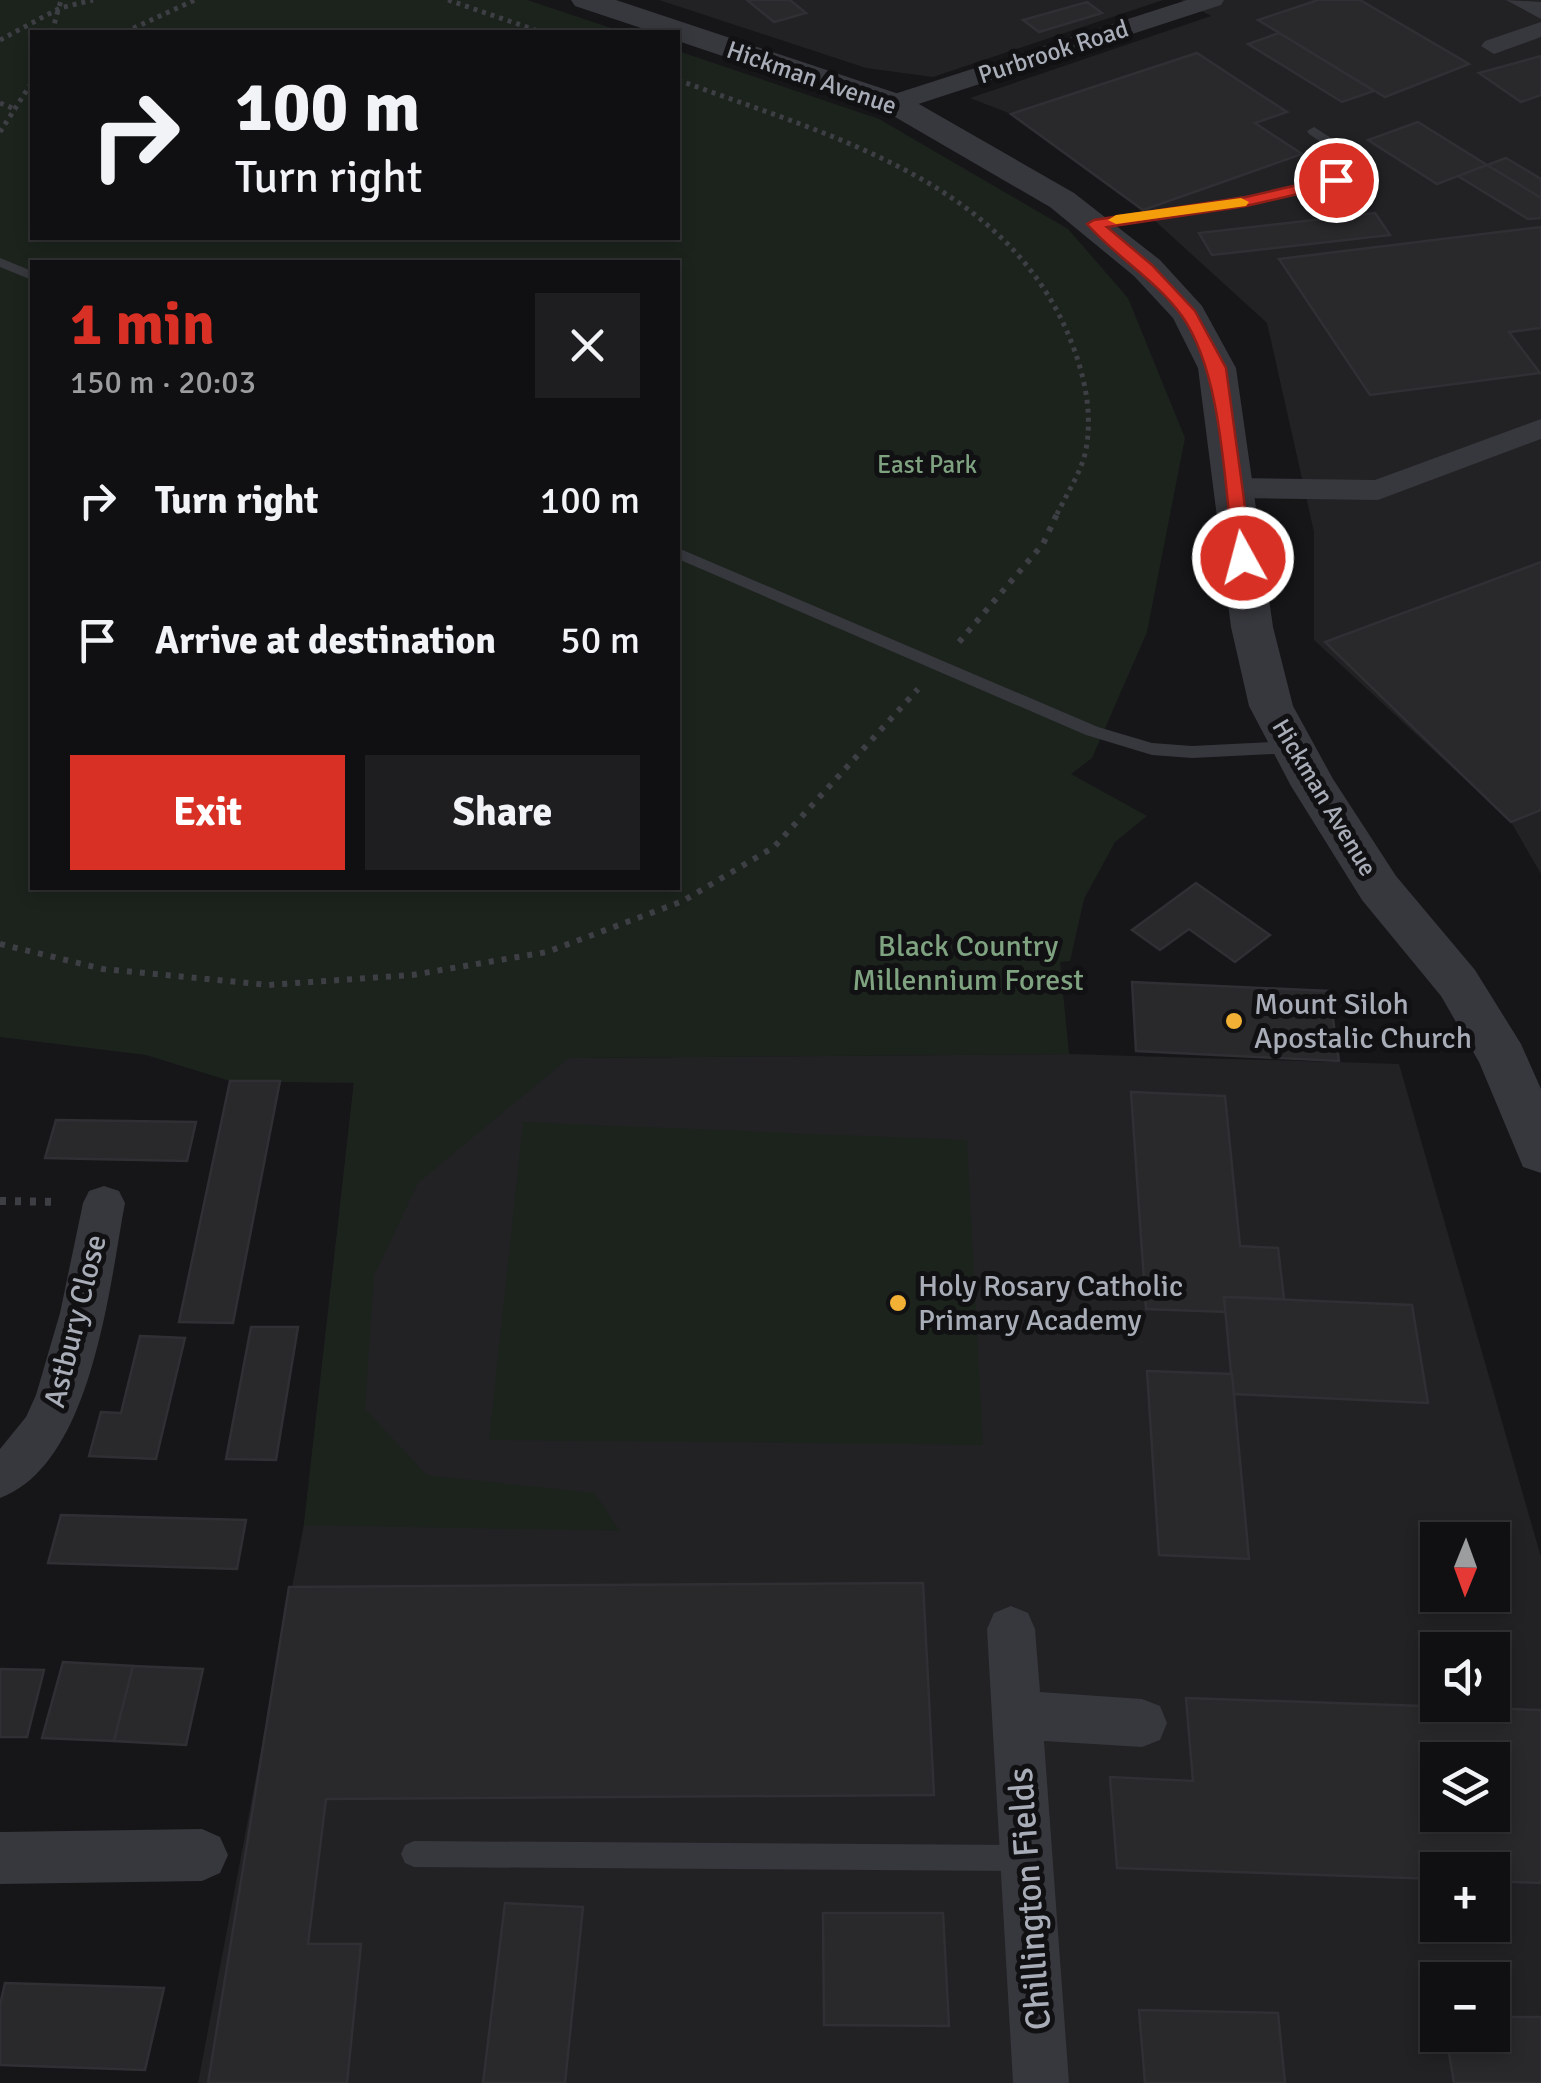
<!DOCTYPE html>
<meta charset="utf-8">
<style>
:root{--surface:#101012;--page:#1e1e20;--text:#f1f3f6;--muted:#9c9d9f;--line:#303032;--accent:#d93025}
body{margin:0;font-family:Signika,sans-serif;background:var(--page);color:var(--text);height:100vh;display:flex;flex-direction:column;font-size:38px;white-space:nowrap}
*{box-sizing:border-box;margin:0}
p{font-size:32px;color:var(--muted)}
.icon{flex:none;width:55px;height:55px;fill:none;stroke:currentColor;stroke-width:2;stroke-linecap:round;stroke-linejoin:round}
.map{position:relative;flex:1;overflow:hidden}
.panel{position:absolute;left:30px;top:260px;width:650px;height:630px;display:flex;flex-direction:column;background:var(--surface);border-radius:0px;box-shadow:0 5px 15px #0003,0 0 0 2px var(--line)}
.panel>*{flex:none}
.banner{position:absolute;left:30px;top:30px;width:650px;height:210px;border-radius:0px;box-shadow:0 5px 15px #0003,0 0 0 2px var(--line);background:#101012;color:var(--text);overflow:hidden}
.needle{width:65px;rotate:181deg}
.tools{position:absolute;left:1420px;top:1522px;display:grid;gap:20px}
.tools a{display:grid;place-items:center;width:90px;height:90px;border-radius:0px;background:var(--surface);box-shadow:0 5px 15px #0003,0 0 0 2px var(--line);font-size:50px}
.pin{position:absolute;display:grid;place-items:center;width:85px;height:85px;color:#fff;margin:-42px;border:5px solid #fff;border-radius:50%;box-shadow:0 2px 10px #0007}
.me{position:absolute;width:110px;margin:-55px;rotate:353deg;stroke-linejoin:round;filter:drop-shadow(0 0 8px #0008)}
.turn{display:flex;align-items:center;gap:35px;height:210px;padding:0 40px;font-size:45px}
.turn .icon{width:130px;height:130px;stroke-width:2.5}
.turn b{display:block;font-size:70px;line-height:85px}
.round{display:grid;place-items:center;flex:none;width:105px;height:105px;border-radius:0px;background:var(--page)}
.headline{display:flex;align-items:center;justify-content:space-between;height:170px;padding:0 40px}
h1{font-size:60px;font-weight:800;line-height:75px;color:var(--accent)}
.action{display:flex;gap:20px;margin-top:auto;padding:20px 40px}
.action a{flex:1;height:115px;border-radius:0px;background:var(--accent);color:#fff;font-size:40px;font-weight:800;line-height:115px;text-align:center}
.action a+a{background:var(--page);color:var(--text)}
ul{padding:0;list-style:none}
li{display:flex;align-items:center;gap:30px;height:140px;padding:0 40px}
li div{flex:1}
li b{display:block;font-size:38px}
li em{font-style:normal}
.map>svg:first-child{display:block}
.built{fill:#222225;fill-rule:evenodd}
.green{fill:#1c231d;fill-rule:evenodd}
.building{fill:#29292c;stroke:#303034;stroke-width:2.5;fill-rule:evenodd}
.lines{fill:none;stroke-linecap:round;stroke-linejoin:round}
.path-far2{stroke:#3d3f44;stroke-width:5;stroke-dasharray:4 5;stroke-linecap:butt}
.path-far1{stroke:#3d3f44;stroke-width:6;stroke-dasharray:5 8;stroke-linecap:butt}
.path{stroke:#3d3f44;stroke-width:8;stroke-dasharray:6 9;stroke-linecap:butt}
.service{fill:#37383d;fill-rule:evenodd}
.minor{fill:#37383d;fill-rule:evenodd}
.tertiary{fill:#37383d;fill-rule:evenodd}
.route{fill:#d93025;stroke:#8d1f18;stroke-width:2.5}
.slow{fill:#f59e0b}
.poi-dot{fill:#f2b134;stroke:#111113;stroke-width:4}
.labels{text-anchor:middle;stroke-width:10;stroke-linejoin:round;paint-order:stroke}
.far-street-label{font-size:25px;fill:#a8adb8;stroke:#111113}
.far-park-label{font-size:25px;fill:#7fa381;stroke:#111113}
.park-label{font-size:30px;fill:#7fa381;stroke:#111113}
.poi-label{font-size:30px;fill:#a8adb8;stroke:#111113;text-anchor:start}
.street-label{font-size:30px;fill:#a8adb8;stroke:#111113}
.near-street-label{font-size:35px;fill:#a8adb8;stroke:#111113}
</style>
<div class="map">
<svg width="1541" height="2083" viewBox="0 0 1541 2083">
<rect width="100%" height="100%" fill="#161618"/>
<g class="built">
<polygon points="659,0 1163,0 933,77 866,68"/>
<polygon points="1181,0 1541,0 1541,874 1511,822 1314,640 1314,532 1267,323 1143,210 1011,114 970,98 1211,16"/>
<path d="M1069 1054 1399 1064 1541 1557V2083H198L304 1524 354 1082 569 1058ZM1438 1540H1492V1595H1438ZM1438 1650H1492V1705H1438ZM1438 1760H1492V1815H1438ZM1438 1870H1492V1925H1438ZM1438 1980H1492V2035H1438Z"/>
</g>
<g class="green">
<path d="M0 0H527L623 32H32V238H678V51L879 119 1068 229 1128 298 1185 438 1147 632 1092 758 1071 774 1147 816 1115 842 1084 899 1070 961 1060 962 1069 1054 569 1058 418 1183 374 1276 365 1409 427 1475 595 1493 620 1531 304 1525 354 1083 230 1081 146 1055 0 1037ZM32 262H678V888H32Z"/>
<polygon points="523,1122 967,1140 983,1445 489,1440"/>
</g>
<g class="building">
<polygon points="747,0 790,0 806,13 774,22"/>
<polygon points="1318,0 1360,0 1469,64 1385,97 1258,20"/>
<polygon points="1087,2 1102,13 1039,32 1023,20"/>
<polygon points="1279,33 1374,91 1342,102 1248,44"/>
<polygon points="1197,53 1287,112 1255,123 1302,154 1143,210 1011,114"/>
<polygon points="1541,56 1541,95 1521,102 1479,73"/>
<polygon points="1418,122 1487,165 1437,184 1368,140"/>
<polygon points="1506,158 1541,179 1541,198 1487,165"/>
<polygon points="1487,165 1541,198 1541,218 1528,219 1458,176"/>
<polygon points="1375,213 1390,235 1212,255 1199,233"/>
<polygon points="1541,227 1541,328 1509,332 1540,373 1370,395 1279,259"/>
<polygon points="1541,562 1541,810 1511,822 1325,642"/>
<polygon points="1196,883 1270,935 1235,962 1189,929 1160,950 1132,930"/>
<polygon points="1132,982 1329,991 1339,1061 1136,1051"/>
<polygon points="230,1081 280,1081 233,1323 179,1322"/>
<polygon points="1131,1092 1225,1096 1240,1246 1278,1248 1284,1299 1224,1297 1226,1312 1146,1309"/>
<polygon points="56,1120 196,1122 187,1161 45,1158"/>
<polygon points="1224,1297 1412,1305 1428,1403 1233,1394"/>
<polygon points="251,1327 298,1327 276,1460 226,1459"/>
<polygon points="140,1336 185,1338 156,1459 89,1456 101,1412 121,1413"/>
<polygon points="1147,1371 1232,1374 1249,1559 1159,1555"/>
<polygon points="61,1515 246,1520 237,1569 48,1563"/>
<polygon points="923,1583 934,1795 326,1799 308,1944 361,1944 347,2083 208,2083 289,1587"/>
<polygon points="63,1662 133,1666 114,1741 42,1738"/>
<polygon points="133,1666 203,1669 186,1745 114,1741"/>
<polygon points="0,1669 44,1670 27,1737 0,1737"/>
<path d="M1186 1698 1541 1710V1883L1492 1881V1870H1438V1879L1117 1868 1110 1777 1193 1781ZM1438 1760H1492V1815H1438Z"/>
<polygon points="505,1903 583,1907 565,2083 483,2083"/>
<polygon points="823,1913 943,1913 949,2026 824,2025"/>
<polygon points="5,1983 164,1988 145,2070 0,2065 0,2005"/>
<polygon points="1139,2010 1278,2013 1285,2083 1145,2083"/>
<polygon points="1492,2017 1541,2017 1541,2083 1454,2083 1446,2035 1492,2035"/>
</g>
<g class="lines">
<g class="path-far2">
<polyline points="448,0 541,32"/>
<polyline points="52,32 61,0"/>
<polyline points="125,32 195,0"/>
<polyline points="0,40 60,8 93,0"/>
<path d="M678 80C829 136 1013 181 1074 349 1086 382 1093 418 1085 454 1080 474 1065 497 1056 516"/>
<polyline points="0,103 17,110"/>
<polyline points="0,132 32,82"/>
</g>
<g class="path-far1">
<polyline points="959,642 1043,544 1057,514"/>
<polyline points="0,944 103,969 268,985 412,975 547,952 683,901 774,847 918,689"/>
</g>
<polyline class="path" points="0,1201 59,1202"/>
<g class="service">
<polygon points="1314,127 1376,167 1376,173 1302,195 1095,228 1088,224 1095,220 1300,187 1360,169 1309,134 1307,131"/>
<polygon points="0,258 32,271 32,280 0,267"/>
<polygon points="678,548 1098,727 1152,743 1192,746 1293,741 1302,747 1293,753 1192,758 1152,755 1086,735 678,559"/>
<polygon points="414,1841 1025,1845 1034,1849 1038,1858 1034,1867 1025,1871 414,1867 405,1863 401,1854 405,1845"/>
</g>
<g class="minor">
<polygon points="1187,0 1224,0 1221,5 903,109 885,109 881,103 885,97"/>
<polygon points="1506,0 1541,2 1541,19"/>
<polygon points="1541,22 1541,37 1494,54 1481,46 1485,41"/>
<polygon points="1541,419 1541,439 1378,500 1234,498 1223,495 1218,488 1223,481 1234,478 1375,480"/>
<path d="M104 1186 119 1191 125 1203C109 1288 92 1464 0 1498V1449L26 1417 36 1395 60 1313 83 1203 89 1191Z"/>
<polygon points="1011,1606 1028,1613 1035,1629 1040,1692 1142,1699 1160,1706 1167,1723 1160,1740 1142,1747 1044,1741 1069,2083 1013,2083 987,1629 994,1613"/>
<polygon points="202,1829 220,1837 228,1855 220,1873 202,1881 0,1884 0,1832"/>
</g>
<polygon class="tertiary" points="571,0 616,0 905,96 1074,193 1160,260 1202,306 1236,368 1273,627 1293,706 1333,779 1396,876 1475,970 1521,1044 1541,1089 1541,1173 1523,1167 1479,1062 1441,996 1362,900 1291,786 1249,706 1231,627 1198,368 1173,318 1134,276 1050,207 883,110 678,41 678,32 653,32 575,6"/>
</g>
<path class="route" d="M1336 176 1344 180 1342 184 1246 206 1107 227 1152 265 1195 311 1226 368 1252 558 1243 563 1234 558C1224 486 1223 375 1182 316 1156 280 1116 257 1087 224L1094 220 1246 197Z"/>
<polygon class="slow" points="1241,198 1249,202 1246,206 1116,224 1108,220 1116,215"/>
<g class="poi-dot">
<circle cx="1234" cy="1021" r="10"/>
<circle cx="898" cy="1303" r="10"/>
</g>
<g class="labels">
<g class="far-street-label">
<text transform="translate(1053 51) rotate(-18)" y="9">Purbrook Road</text>
<text transform="translate(812 77) rotate(19)" y="9">Hickman Avenue</text>
<text transform="translate(1325 797) rotate(59)" y="9">Hickman Avenue</text>
</g>
<g class="far-park-label">
<text x="927" y="473">East Park</text>
</g>
<g class="park-label">
<text x="968" y="956">Black Country<tspan x="968" dy="34">Millennium Forest</tspan></text>
</g>
<g class="poi-label">
<text x="1254" y="1014">Mount Siloh<tspan x="1254" dy="34">Apostalic Church</tspan></text>
<text x="918" y="1296">Holy Rosary Catholic<tspan x="918" dy="34">Primary Academy</tspan></text>
</g>
<g class="street-label">
<text transform="translate(75 1321) rotate(-76)" y="10">Astbury Close</text>
</g>
<g class="near-street-label">
<text transform="translate(1029 1899) rotate(-94)" y="12">Chillington Fields</text>
</g>
</g>
</svg>
<div class="tools">
<a><svg class="needle" viewBox="-14 -14 28 28"><path d="M0-13l5 13h-10z" fill="#e53935"/><path d="M0 13l5-13h-10z" fill="#9c9d9f"/></svg></a>
<a><svg class="icon" aria-label="sound" viewBox="0 0 24 24"><path d="M4 9h4l5-4v14l-5-4H4zM17 9q2 3 0 6"/></svg></a>
<a><svg class="icon" aria-label="layers" viewBox="0 0 24 24"><path d="M12 4l9 5-9 5-9-5zM3 14l9 5 9-5"/></svg></a>
<a>+</a>
<a>−</a>
</div>
<div class="pin" style="left:1336px;top:180px;background:#d93025"><svg class="icon" aria-label="arrive" viewBox="0 0 24 24"><path d="M6 21V4h12l-3 4 3 4H6"/></svg></div>
<svg class="me" style="left:1243px;top:558px" viewBox="-20 -20 40 40"><circle r="17" fill="#d93025" stroke="#fff" stroke-width="3"/><path d="M0-11L8 9 0 5-8 9z" fill="#fff"/></svg>
<div class="banner">
<div class="turn"><svg class="icon" aria-label="right" viewBox="0 0 24 24"><path d="M7 20v-9h11M14 6l5 5-5 5"/></svg><div><b>100 m</b>Turn right</div></div>
</div>
<section class="panel">
<div class="headline"><div><h1>1 min</h1><p>150 m · 20:03</p></div><a class="round"><svg class="icon" aria-label="close" viewBox="0 0 24 24"><path d="M6 6l12 12M18 6L6 18"/></svg></a></div>
<ul>
<li><svg class="icon" aria-label="right" viewBox="0 0 24 24"><path d="M7 20v-9h11M14 6l5 5-5 5"/></svg><div><b>Turn right</b></div><em>100 m</em></li>
<li><svg class="icon" aria-label="arrive" viewBox="0 0 24 24"><path d="M6 21V4h12l-3 4 3 4H6"/></svg><div><b>Arrive at destination</b></div><em>50 m</em></li>
</ul>
<div class="action"><a>Exit</a><a>Share</a></div>
</section>
</div>
